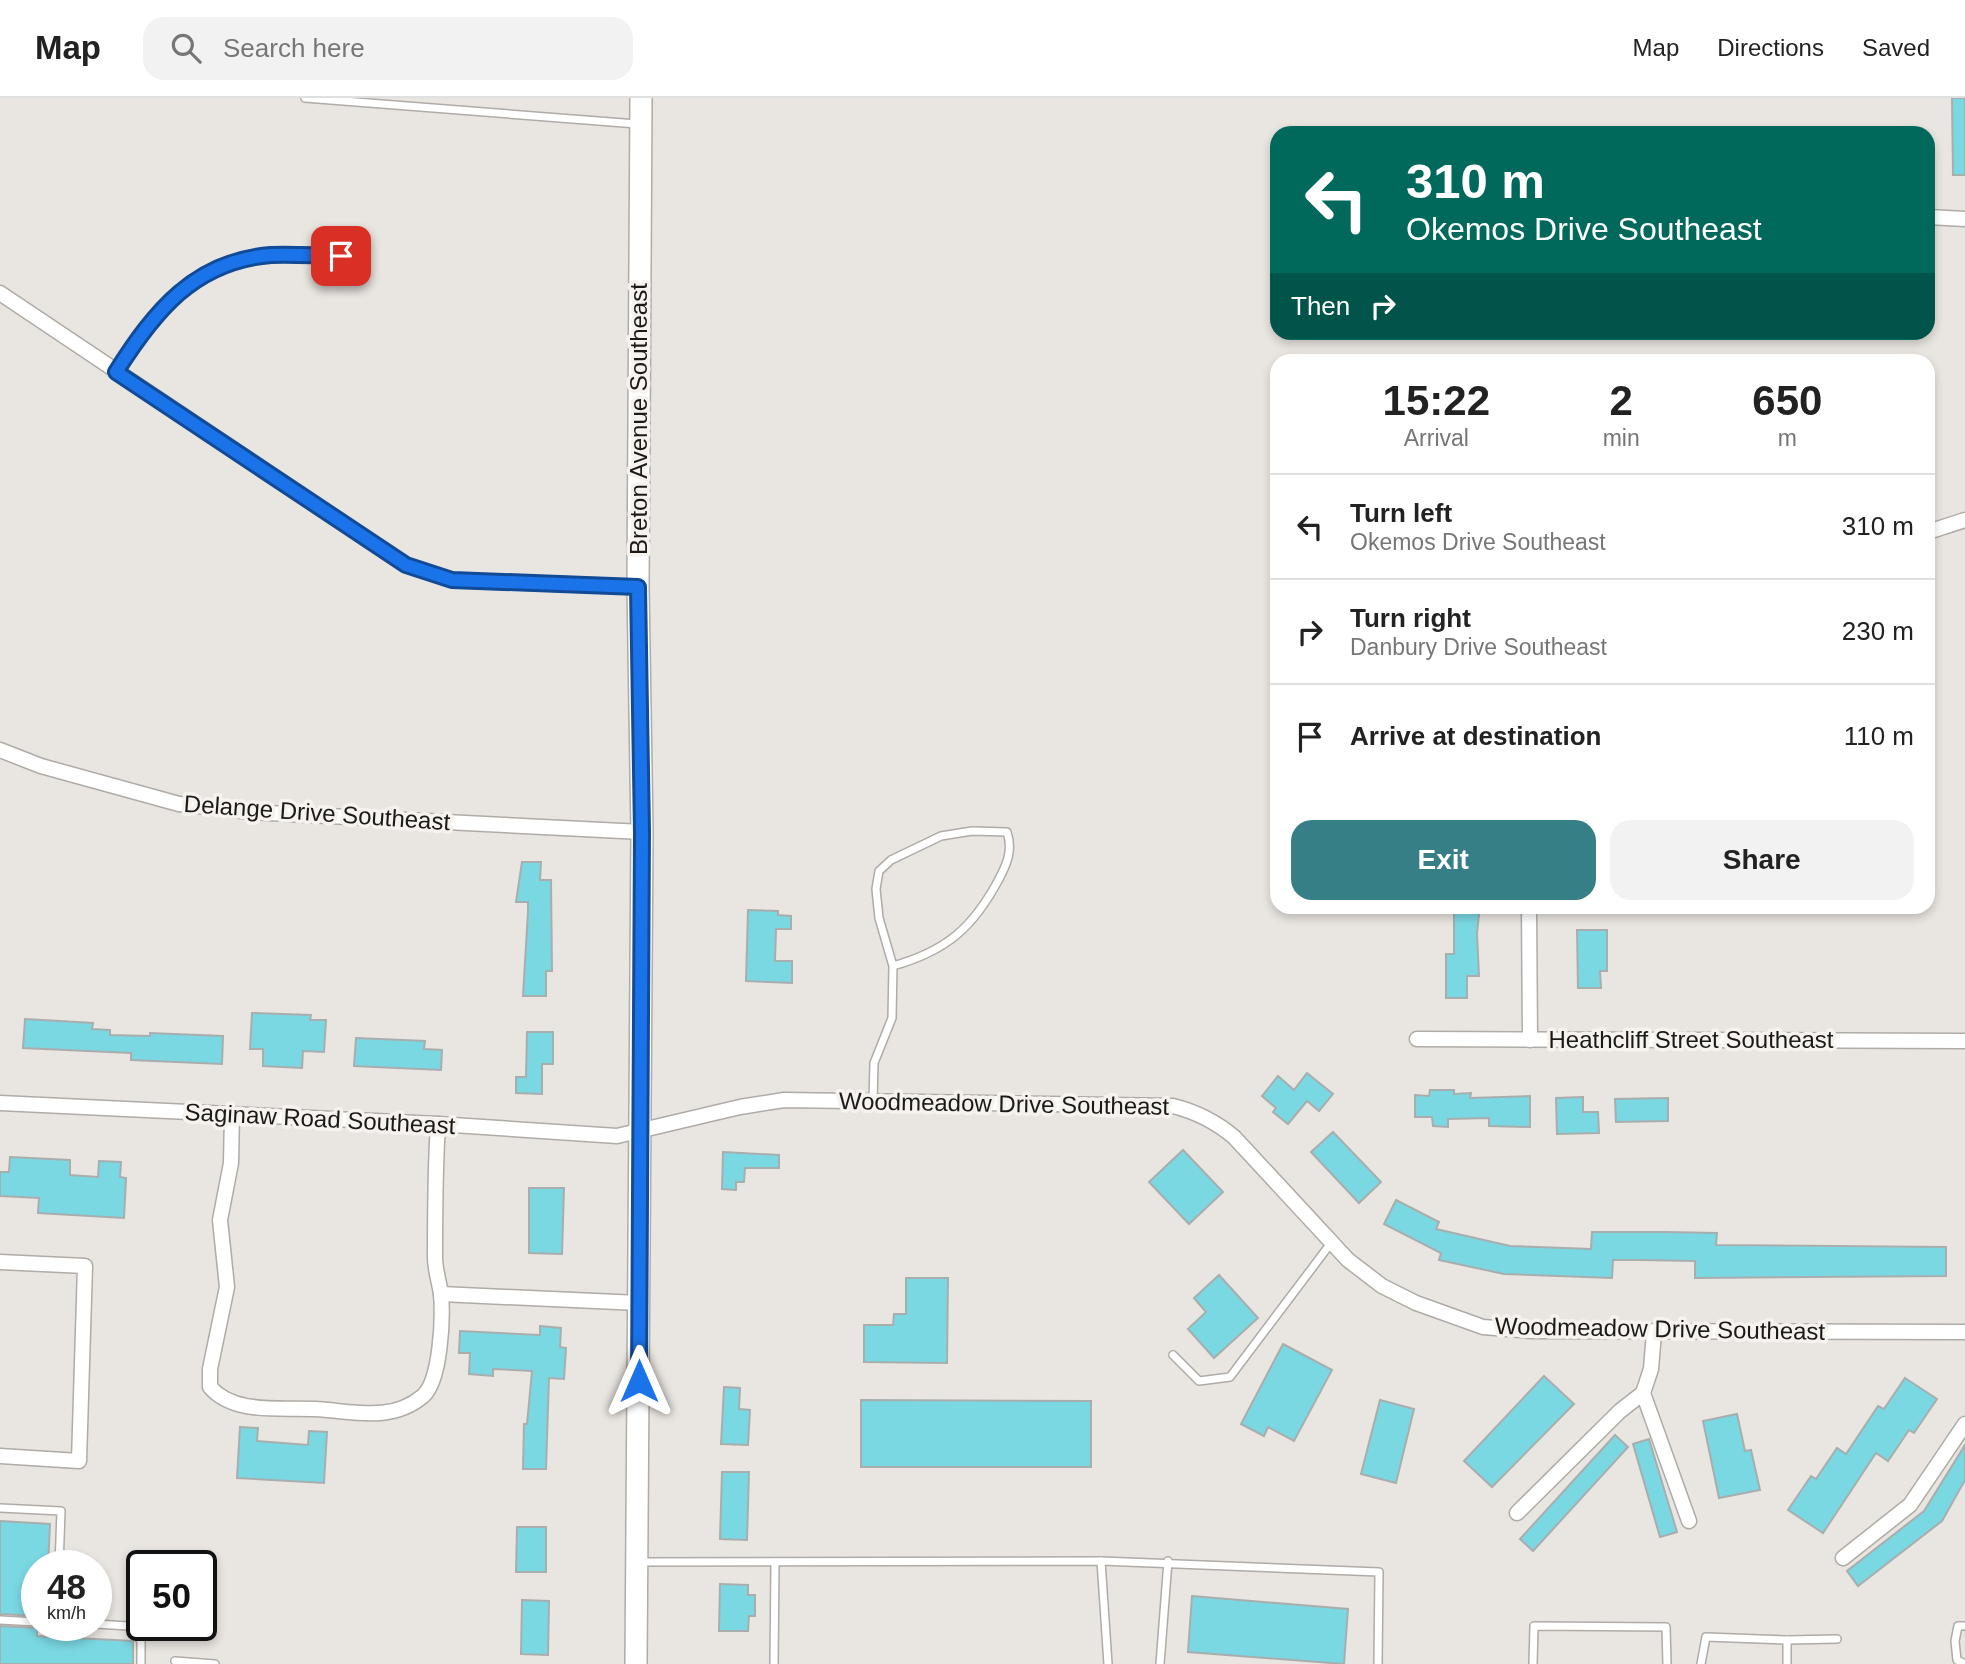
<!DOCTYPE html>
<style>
:root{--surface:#fff;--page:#f2f2f2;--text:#222;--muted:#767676;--line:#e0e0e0;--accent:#377f86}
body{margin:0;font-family:Arial,sans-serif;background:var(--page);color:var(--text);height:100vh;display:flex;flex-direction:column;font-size:26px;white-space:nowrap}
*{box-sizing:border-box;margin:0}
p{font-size:23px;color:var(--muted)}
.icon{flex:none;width:38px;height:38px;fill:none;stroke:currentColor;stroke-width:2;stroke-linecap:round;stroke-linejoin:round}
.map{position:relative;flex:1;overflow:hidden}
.details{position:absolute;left:1270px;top:256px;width:665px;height:560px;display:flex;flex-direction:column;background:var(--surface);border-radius:21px;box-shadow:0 4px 10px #0003}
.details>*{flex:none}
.hud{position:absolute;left:1270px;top:28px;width:665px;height:214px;border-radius:21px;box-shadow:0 4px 10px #0003;background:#00695c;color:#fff;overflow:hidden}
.speed{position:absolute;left:21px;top:1452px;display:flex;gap:14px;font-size:35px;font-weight:700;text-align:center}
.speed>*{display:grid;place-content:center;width:91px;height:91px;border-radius:50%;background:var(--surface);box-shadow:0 4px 10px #0003;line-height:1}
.speed small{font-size:18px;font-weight:400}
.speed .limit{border:4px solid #111;border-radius:10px;background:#fff;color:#111}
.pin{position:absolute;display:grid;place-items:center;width:60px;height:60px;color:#fff;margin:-30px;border-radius:14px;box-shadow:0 4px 10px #0006}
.me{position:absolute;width:77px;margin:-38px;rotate:0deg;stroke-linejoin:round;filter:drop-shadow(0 0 5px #0008)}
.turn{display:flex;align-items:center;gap:24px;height:147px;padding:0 21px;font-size:32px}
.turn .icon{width:91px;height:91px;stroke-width:2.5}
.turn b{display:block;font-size:49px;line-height:60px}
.then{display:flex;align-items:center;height:66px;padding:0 21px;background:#0003;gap:14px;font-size:26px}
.eta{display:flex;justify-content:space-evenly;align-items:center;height:119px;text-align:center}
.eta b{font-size:42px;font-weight:700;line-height:49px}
.button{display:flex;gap:14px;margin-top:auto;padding:14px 21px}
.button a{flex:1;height:80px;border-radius:21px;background:var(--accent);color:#fff;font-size:28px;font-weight:700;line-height:80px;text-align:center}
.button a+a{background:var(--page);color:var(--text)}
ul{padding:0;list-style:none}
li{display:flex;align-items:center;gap:21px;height:105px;padding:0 21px;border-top:2px solid var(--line)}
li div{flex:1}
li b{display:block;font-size:26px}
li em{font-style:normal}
header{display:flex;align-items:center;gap:42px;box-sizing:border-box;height:98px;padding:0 35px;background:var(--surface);border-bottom:2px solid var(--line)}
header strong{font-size:33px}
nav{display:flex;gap:38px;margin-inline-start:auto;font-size:24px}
.search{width:490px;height:63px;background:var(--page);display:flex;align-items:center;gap:18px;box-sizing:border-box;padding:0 24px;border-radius:21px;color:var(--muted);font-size:26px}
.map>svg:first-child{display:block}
.building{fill:#7ad8e3;stroke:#a8aeae;stroke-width:2}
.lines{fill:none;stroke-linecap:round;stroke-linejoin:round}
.service-casing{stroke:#afaba7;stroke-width:10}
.minor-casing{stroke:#afaba7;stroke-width:17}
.secondary-casing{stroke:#afaba7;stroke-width:24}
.service{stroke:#fff;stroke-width:7}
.minor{stroke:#fff;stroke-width:14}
.secondary{stroke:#fff;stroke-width:21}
.route-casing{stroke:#114b97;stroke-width:18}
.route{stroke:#1a73e8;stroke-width:12}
.labels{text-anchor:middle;stroke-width:7;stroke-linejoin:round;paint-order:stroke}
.street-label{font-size:24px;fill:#1b1a18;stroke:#f6f2ee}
</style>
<header>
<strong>Map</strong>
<div class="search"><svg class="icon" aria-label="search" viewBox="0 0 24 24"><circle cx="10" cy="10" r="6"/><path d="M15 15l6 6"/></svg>Search here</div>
<nav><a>Map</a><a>Directions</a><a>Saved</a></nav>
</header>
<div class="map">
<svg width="1965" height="1566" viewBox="0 0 1965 1566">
<rect width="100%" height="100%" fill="#e9e5e1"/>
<g class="building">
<polygon points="1952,0 1965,0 1965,77 1953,77"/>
<polygon points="522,764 541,764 540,782 551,782 552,873 546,873 546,898 523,898 528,814 528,804 516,804"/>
<polygon points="1454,808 1480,808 1477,835 1479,878 1467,878 1467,900 1446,900 1446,856 1454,856"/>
<polygon points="748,812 778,813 778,817 791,818 791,831 776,831 775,863 792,863 792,885 746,883"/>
<polygon points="1577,832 1607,832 1607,873 1600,873 1601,890 1578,890"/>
<polygon points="252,915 311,917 310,922 326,922 324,954 303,953 302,970 263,968 263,951 250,951"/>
<polygon points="25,921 93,925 92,931 110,932 110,937 150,938 150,935 223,938 222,966 131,962 131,955 23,950"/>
<polygon points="527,934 553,934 553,966 542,966 542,996 516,995 516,979 526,979"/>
<polygon points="356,940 425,943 424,951 442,952 441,972 354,968"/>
<polygon points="1307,975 1333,996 1319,1013 1307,1003 1288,1026 1273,1014 1276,1010 1262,998 1278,978 1294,992"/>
<polygon points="1430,992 1454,992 1454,996 1471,995 1470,1000 1530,998 1530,1029 1489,1028 1489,1020 1448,1021 1448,1029 1433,1028 1432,1019 1415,1019 1415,997 1429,998"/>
<polygon points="1583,999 1583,1014 1598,1014 1599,1035 1557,1036 1556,1000"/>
<polygon points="1668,1000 1668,1023 1616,1024 1615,1001"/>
<polygon points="1333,1034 1381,1084 1359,1105 1311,1054"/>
<polygon points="1183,1052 1223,1094 1189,1126 1149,1084"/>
<polygon points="723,1054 779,1057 779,1070 745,1070 744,1084 736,1084 736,1092 722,1091"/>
<polygon points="10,1059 70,1062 70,1077 98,1079 99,1063 121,1064 120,1079 126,1080 124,1120 38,1115 39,1100 0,1098 0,1074 9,1074"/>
<polygon points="529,1090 564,1090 562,1156 529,1155"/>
<polygon points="1396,1102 1439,1124 1436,1131 1510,1148 1591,1151 1592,1134 1666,1134 1717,1135 1716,1147 1946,1149 1946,1178 1695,1180 1695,1163 1642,1162 1613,1162 1612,1180 1504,1176 1439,1162 1441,1155 1384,1126"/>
<polygon points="1219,1177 1258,1220 1214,1260 1188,1231 1206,1214 1194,1200"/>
<polygon points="906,1180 948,1180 947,1265 864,1264 864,1227 893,1227 894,1216 906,1216"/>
<polygon points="540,1228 561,1230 560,1249 566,1250 564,1281 549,1280 546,1371 523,1371 524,1326 527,1326 532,1273 493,1271 493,1278 469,1276 470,1255 459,1255 460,1233 540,1237"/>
<polygon points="1283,1246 1332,1272 1294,1343 1268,1329 1264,1338 1241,1326"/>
<polygon points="1544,1278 1574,1306 1492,1389 1464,1363"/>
<polygon points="1905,1280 1937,1301 1914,1335 1909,1332 1888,1363 1876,1355 1823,1435 1788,1412 1811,1378 1816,1381 1837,1350 1846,1356 1878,1308 1884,1311"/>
<polygon points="724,1289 740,1290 739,1311 750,1312 748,1347 721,1346"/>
<polygon points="861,1302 1091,1303 1091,1369 861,1369"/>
<polygon points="1380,1302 1414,1311 1396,1385 1361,1376"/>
<polygon points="1737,1316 1745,1353 1751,1352 1760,1392 1719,1400 1703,1323"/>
<polygon points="240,1329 258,1330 257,1343 308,1347 309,1333 327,1334 324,1385 237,1380"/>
<polygon points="1615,1337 1628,1349 1533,1453 1520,1441"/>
<polygon points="1649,1341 1677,1434 1660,1439 1633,1346"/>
<polygon points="1965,1347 1965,1382 1942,1423 1858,1488 1847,1473 1924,1413"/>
<polygon points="722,1374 749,1374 747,1442 720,1441"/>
<polygon points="0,1423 50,1426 48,1468 37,1468 37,1518 0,1516"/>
<polygon points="517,1429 546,1429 546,1474 516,1474"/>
<polygon points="720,1486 748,1487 748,1497 755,1497 755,1518 749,1518 748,1533 719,1533"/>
<polygon points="1192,1498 1348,1511 1344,1566 1188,1554"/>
<polygon points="522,1502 549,1503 548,1557 521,1556"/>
<polygon points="0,1528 37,1530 37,1538 133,1543 133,1566 0,1566"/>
</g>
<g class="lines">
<g class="service-casing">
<g id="service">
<polyline points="305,0 637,26"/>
<path d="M873 1003 874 965 892 920 893 868 879 820 876 791 879 773 891 762 941 738 972 733 1007 734C1013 752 1007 766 999 781 973 830 946 853 893 868"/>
<polyline points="1173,1257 1199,1283 1230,1279 1331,1145"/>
<polyline points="0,1410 61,1413 59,1468"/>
<polyline points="1101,1463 1379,1474 1378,1566"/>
<polyline points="638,1464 1101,1463 1108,1566"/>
<polyline points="0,1522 37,1524"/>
<polyline points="96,1526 128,1528 141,1543 141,1566"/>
<polyline points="1965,1528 1958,1528 1955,1543 1957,1562 1965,1566"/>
<polyline points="1787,1542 1837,1541"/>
<polyline points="175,1563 215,1566"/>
<polyline points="774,1566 775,1464"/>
<polyline points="1160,1566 1168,1463"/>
<polyline points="1533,1566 1534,1528 1666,1529 1667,1566"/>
<polyline points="1701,1566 1706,1539 1787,1542 1787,1566"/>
</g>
</g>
<g class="minor-casing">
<g id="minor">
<polyline points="1928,119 1965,121"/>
<polyline points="0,195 406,467 452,482 638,489"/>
<path d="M116 274C154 214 194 163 271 157 294 155 318 158 341 158"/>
<polyline points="1928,434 1965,422"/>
<polyline points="0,652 41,668 179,706 251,714 642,734"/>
<polyline points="1529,808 1530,942"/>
<polyline points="1417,941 1965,943"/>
<path d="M0 1005 438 1026 617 1038 740 1009 784 1002 1173 1008C1197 1014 1215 1023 1234 1039L1348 1162 1382 1188 1416 1205 1483 1229 1532 1233 1965 1234"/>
<path d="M232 1017 231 1065 220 1122 227 1189 210 1271V1289C234 1317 281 1309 315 1311 353 1313 391 1325 423 1298 441 1282 443 1219 441 1196 439 1183 435 1172 435 1159 435 1114 435 1070 438 1026"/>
<polyline points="0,1164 85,1168 79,1363 0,1358"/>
<polyline points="441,1196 639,1205"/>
<polyline points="1643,1295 1689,1423"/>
<polyline points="1517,1415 1620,1313 1643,1295 1651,1271 1654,1234"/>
<polyline points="1843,1460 1910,1407 1965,1326"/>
</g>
</g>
<g class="secondary-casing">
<polyline id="secondary" points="636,1566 642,734 638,489 641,0"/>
</g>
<use href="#service" class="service"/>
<use href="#minor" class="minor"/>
<use href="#secondary" class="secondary"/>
</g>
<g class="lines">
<g class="route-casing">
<path id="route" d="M341 158C318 158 294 156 271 157 194 163 154 214 116 274L406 467 452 482 638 489 642 734 639 1283"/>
</g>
<use href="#route" class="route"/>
</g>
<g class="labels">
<g class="street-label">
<text transform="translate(639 321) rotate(-90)" y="8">Breton Avenue Southeast</text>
<text transform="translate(317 715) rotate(4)" y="8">Delange Drive Southeast</text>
<text x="1691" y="950">Heathcliff Street Southeast</text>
<text transform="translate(1004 1006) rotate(1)" y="8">Woodmeadow Drive Southeast</text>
<text transform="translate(320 1021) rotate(3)" y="8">Saginaw Road Southeast</text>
<text transform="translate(1660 1231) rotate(1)" y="8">Woodmeadow Drive Southeast</text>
</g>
</g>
</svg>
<div class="speed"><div>48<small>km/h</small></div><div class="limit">50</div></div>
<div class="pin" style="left:341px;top:158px;background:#d93025"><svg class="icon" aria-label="arrive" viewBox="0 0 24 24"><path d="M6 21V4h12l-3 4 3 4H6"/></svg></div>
<svg class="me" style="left:639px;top:1283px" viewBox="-20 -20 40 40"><path d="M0-17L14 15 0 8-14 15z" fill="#1a73e8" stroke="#fff" stroke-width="4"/></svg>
<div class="hud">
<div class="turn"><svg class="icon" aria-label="left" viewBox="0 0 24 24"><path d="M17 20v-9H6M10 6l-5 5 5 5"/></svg><div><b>310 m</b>Okemos Drive Southeast</div></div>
<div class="then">Then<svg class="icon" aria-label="right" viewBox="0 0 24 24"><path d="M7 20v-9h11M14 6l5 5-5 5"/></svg></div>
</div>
<section class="details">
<div class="eta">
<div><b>15:22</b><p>Arrival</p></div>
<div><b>2</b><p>min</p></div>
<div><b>650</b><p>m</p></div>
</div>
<ul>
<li><svg class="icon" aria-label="left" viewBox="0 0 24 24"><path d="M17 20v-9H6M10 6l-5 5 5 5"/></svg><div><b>Turn left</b><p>Okemos Drive Southeast</p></div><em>310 m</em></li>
<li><svg class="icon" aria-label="right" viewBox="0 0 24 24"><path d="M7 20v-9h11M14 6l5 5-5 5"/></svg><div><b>Turn right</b><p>Danbury Drive Southeast</p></div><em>230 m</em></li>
<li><svg class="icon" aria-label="arrive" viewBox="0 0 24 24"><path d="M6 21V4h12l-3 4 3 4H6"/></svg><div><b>Arrive at destination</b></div><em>110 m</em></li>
</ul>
<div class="button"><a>Exit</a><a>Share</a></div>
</section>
</div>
